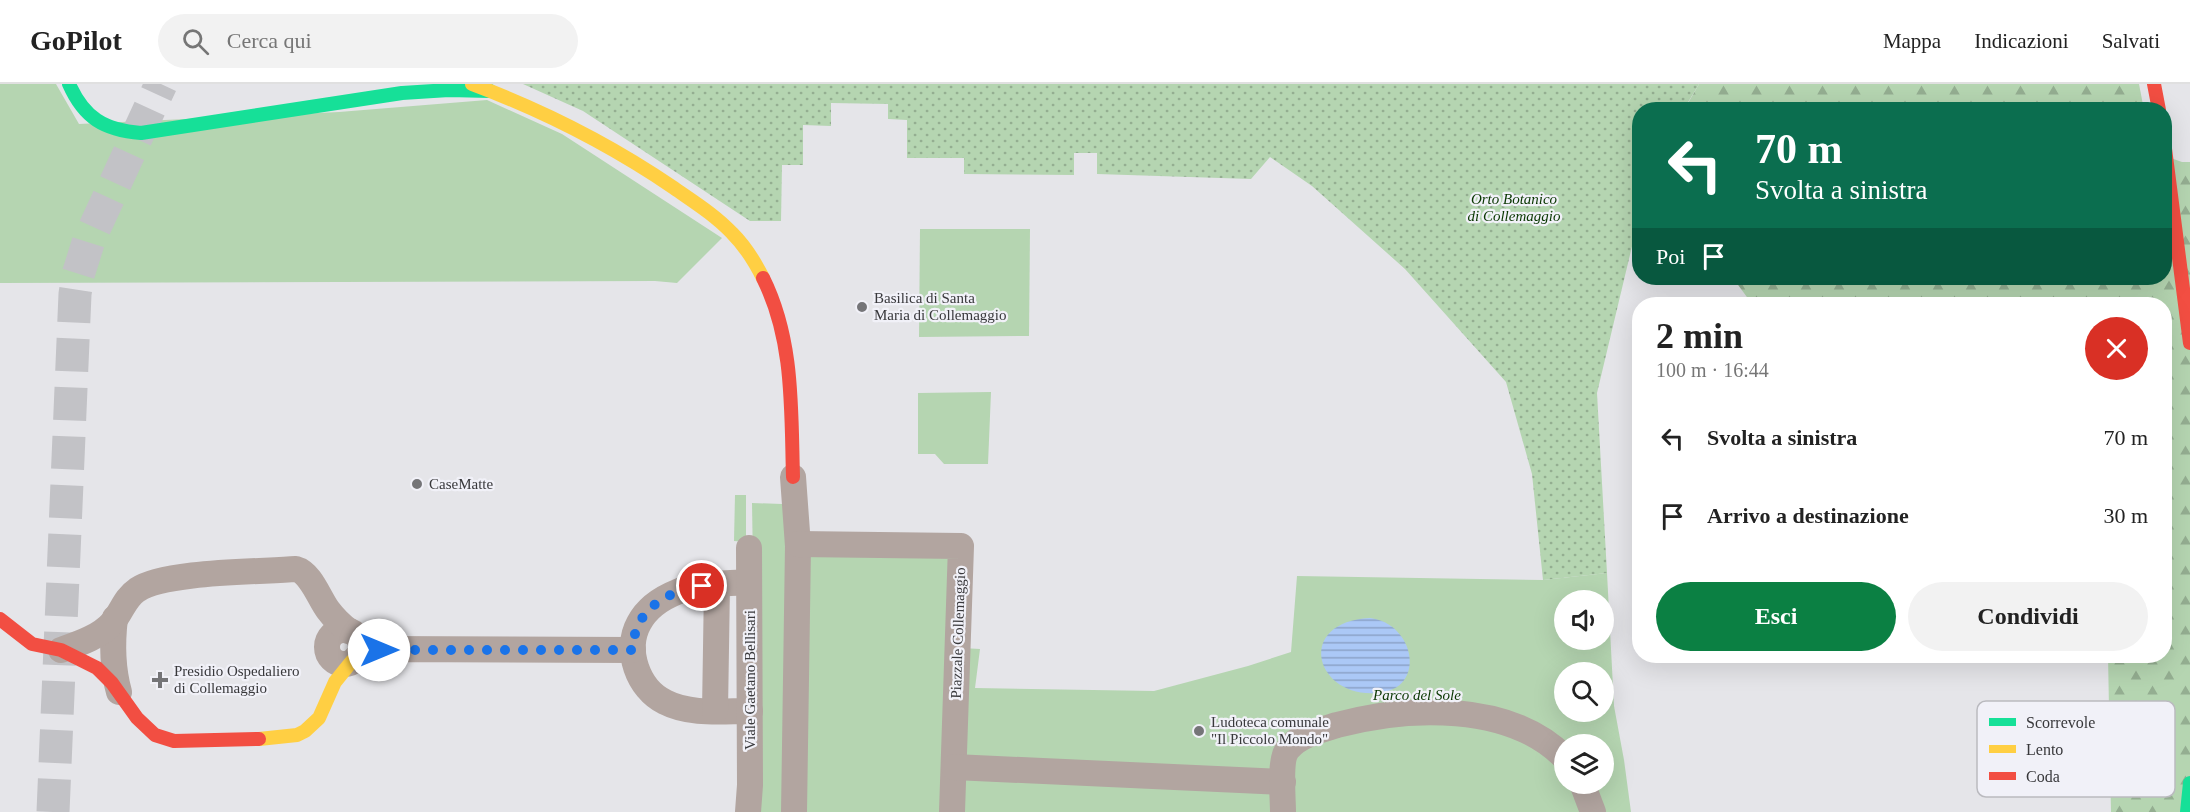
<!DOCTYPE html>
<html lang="it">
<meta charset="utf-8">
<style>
:root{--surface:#fff;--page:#f2f2f2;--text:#222;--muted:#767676;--line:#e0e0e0;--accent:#0b8043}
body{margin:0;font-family:"Times New Roman",serif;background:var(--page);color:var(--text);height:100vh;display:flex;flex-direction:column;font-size:22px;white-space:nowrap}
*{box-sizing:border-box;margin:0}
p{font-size:20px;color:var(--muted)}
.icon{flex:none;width:33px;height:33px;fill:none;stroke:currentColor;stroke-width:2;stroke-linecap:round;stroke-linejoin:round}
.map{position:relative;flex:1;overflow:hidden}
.details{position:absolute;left:1632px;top:213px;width:540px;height:366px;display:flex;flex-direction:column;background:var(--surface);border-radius:24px;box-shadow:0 6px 24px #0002}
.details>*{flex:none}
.guide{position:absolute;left:1632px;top:18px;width:540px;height:183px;border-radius:24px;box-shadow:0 6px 24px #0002;background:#0b6e4f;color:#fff;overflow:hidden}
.tools{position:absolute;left:1554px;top:506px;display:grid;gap:12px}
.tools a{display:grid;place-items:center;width:60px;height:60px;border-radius:50%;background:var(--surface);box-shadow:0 6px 24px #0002;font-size:30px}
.pin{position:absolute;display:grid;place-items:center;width:51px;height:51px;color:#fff;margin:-26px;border:3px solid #fff;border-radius:50%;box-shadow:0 2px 6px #0007}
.me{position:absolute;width:66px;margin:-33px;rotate:90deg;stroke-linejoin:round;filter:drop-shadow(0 0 4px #0008)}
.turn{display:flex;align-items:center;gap:21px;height:126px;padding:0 24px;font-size:27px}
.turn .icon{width:78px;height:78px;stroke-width:2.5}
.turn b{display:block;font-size:42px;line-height:51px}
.then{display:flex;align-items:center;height:57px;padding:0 24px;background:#0003;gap:12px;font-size:22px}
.round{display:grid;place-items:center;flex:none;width:63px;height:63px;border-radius:32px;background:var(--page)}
.head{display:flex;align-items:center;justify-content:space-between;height:102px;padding:0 24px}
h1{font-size:36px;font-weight:700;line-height:45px}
.primary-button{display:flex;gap:12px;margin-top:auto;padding:12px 24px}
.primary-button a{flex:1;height:69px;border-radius:36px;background:var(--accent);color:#fff;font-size:24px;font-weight:700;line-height:69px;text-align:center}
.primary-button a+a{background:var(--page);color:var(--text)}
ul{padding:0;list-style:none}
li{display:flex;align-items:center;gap:18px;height:78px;padding:0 24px}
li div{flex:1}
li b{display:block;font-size:22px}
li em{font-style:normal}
header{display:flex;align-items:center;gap:36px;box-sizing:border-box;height:84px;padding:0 30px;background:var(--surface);border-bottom:2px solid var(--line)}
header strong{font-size:28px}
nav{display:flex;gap:33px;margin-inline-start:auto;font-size:21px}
.search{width:420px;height:54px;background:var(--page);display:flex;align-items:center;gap:15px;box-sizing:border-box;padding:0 21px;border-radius:33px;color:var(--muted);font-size:22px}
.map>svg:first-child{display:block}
.green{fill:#b5d5b1;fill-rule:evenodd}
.forest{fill:url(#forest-firs)}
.garden{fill:url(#garden-dots)}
.water{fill:url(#water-rules)}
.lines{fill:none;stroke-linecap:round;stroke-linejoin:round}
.secondary-tunnel{stroke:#c2c2c6;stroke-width:33;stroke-dasharray:33 16;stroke-linecap:butt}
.street{stroke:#b2a5a0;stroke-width:26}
.fast{stroke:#16e098;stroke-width:14}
.slow{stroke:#ffcf43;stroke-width:14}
.jam{stroke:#f24e42;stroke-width:14}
.route{stroke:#1a73e8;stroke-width:10;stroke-dasharray:0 18}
.poi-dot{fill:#757578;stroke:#f1f1f8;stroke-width:2}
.labels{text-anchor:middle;stroke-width:4.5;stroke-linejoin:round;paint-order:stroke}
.park-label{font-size:15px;font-style:italic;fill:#093701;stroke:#f1f1f8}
.poi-label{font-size:15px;fill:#38383b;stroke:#f1f1f8;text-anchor:start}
.street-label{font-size:15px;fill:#38383b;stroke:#f1f1f8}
.key{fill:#f1f1f8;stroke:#bababf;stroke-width:1.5}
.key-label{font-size:16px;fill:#38383b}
</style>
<header>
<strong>GoPilot</strong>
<div class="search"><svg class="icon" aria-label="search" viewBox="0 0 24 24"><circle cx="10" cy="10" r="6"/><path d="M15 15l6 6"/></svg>Cerca qui</div>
<nav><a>Mappa</a><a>Indicazioni</a><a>Salvati</a></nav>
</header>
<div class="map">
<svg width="2190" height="728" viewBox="0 0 2190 728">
<defs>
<pattern id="forest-firs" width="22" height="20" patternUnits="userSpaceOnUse" patternTransform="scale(1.5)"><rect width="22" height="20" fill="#b5d5b1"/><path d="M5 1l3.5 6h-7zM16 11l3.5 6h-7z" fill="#94ae91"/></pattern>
<pattern id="garden-dots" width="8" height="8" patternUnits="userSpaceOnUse" patternTransform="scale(1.5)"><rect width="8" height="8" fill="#b5d5b1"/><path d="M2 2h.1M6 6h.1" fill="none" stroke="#94ae91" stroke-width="1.8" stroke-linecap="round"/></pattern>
<pattern id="water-rules" width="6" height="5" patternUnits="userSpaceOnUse" patternTransform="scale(1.5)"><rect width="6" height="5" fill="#abc8f6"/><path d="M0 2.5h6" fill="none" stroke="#8ca3c8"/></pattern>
</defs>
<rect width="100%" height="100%" fill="#e5e5e9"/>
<g class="green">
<polygon points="0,0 56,0 79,40 339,28 487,16 562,50 722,154 677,199 655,197 0,199"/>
<polygon points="920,145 1030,145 1029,252 919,253"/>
<polygon points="991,308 988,380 944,380 935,370 918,370 918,309"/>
<polygon points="735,411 746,411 746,458 734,457"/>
<polygon points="752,419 782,420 794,460 790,728 757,728"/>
<polygon points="803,465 957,467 948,728 799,728"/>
<path d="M1607 489 1614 622 1624 676 1631 728H956L962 564 980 565 975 604 1154 607 1248 582 1291 568 1297 492 1543 496ZM1564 516H1604V555H1564ZM1564 588H1604V627H1564ZM1564 660H1604V699H1564Z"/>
</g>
<g class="forest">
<polygon points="1699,0 2139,0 2144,26 1684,26"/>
<polygon points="2165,72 2182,78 2190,78 2190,728 2111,728 2108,572 2164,572 2164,220 1752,220 1733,194 2164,194"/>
</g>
<polygon class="garden" points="523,0 1699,0 1684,25 1640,26 1639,133 1597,309 1607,489 1543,496 1532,390 1506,298 1405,185 1312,102 1270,73 1251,95 1097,90 1097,69 1074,69 1074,91 964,90 964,74 907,74 907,36 888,35 888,20 831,19 831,42 803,41 803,81 782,81 781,137 750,137 583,27"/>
<path class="water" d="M1370 534C1415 539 1428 606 1377 609 1315 614 1294 538 1370 534Z"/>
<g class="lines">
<polyline class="secondary-tunnel" points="53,728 75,210 78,191 89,156 161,0"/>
<g class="street">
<polyline points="793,393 798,462 794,728"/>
<polyline points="798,460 961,462 952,728"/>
<path d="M749 498C726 500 698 498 677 508 662 514 647 524 639 539 624 566 638 605 665 618 690 631 722 627 750 627"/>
<path d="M115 534C112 559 112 583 119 608"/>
<circle cx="344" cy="563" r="17"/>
<path d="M61 566C78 560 100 553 113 538 122 527 125 514 137 506 164 487 260 488 296 485 311 489 319 514 328 526 334 534 341 541 349 547"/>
<polyline points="356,574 379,565 633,566"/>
<polyline points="715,627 717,501"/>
<polyline points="954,683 1283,698"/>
<polyline points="1582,699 1593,728"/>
<polyline points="748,728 750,701 749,464"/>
<path d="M1283 728C1283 714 1279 675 1288 665 1299 651 1321 646 1337 641 1408 622 1509 618 1564 673"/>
</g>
<g class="fast">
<path d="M69 0C84 34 104 46 141 49L402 9 449 6 490 7"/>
<polyline points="2187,728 2190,699"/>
</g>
<g class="slow">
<path d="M472 0C544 27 611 61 674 104 694 118 715 131 732 149 745 162 755 178 763 194"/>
<polyline points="259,655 297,651 305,647 319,634 335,598 352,577"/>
</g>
<g class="jam">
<polyline points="2154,0 2159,26"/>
<polyline points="2164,57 2190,259"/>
<path d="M763 194C794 256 791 325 793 393"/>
<polyline points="0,535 32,560 61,566 97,584 112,599 137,634 155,651 174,657 259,655"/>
</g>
</g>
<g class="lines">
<path class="route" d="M379 566H633C633 526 667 507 702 502"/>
</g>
<g class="poi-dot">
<circle cx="862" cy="223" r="6"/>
<circle cx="417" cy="400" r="6"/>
<path d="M157 587h6v6h6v6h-6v6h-6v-6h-6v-6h6z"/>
<circle cx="1199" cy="647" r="6"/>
</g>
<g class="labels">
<g class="park-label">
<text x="1514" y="120">Orto Botanico<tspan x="1514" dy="17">di Collemaggio</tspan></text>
<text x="1417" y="616">Parco del Sole</text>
</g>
<g class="poi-label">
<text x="874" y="219">Basilica di Santa<tspan x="874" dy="17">Maria di Collemaggio</tspan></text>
<text x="429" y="405">CaseMatte</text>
<text x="174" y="592">Presidio Ospedaliero<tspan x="174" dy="17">di Collemaggio</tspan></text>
<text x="1211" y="643">Ludoteca comunale<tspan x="1211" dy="17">"Il Piccolo Mondo"</tspan></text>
</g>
<g class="street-label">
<text transform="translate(958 549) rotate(-88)" y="5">Piazzale Collemaggio</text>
<text transform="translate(750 596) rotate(-90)" y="5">Viale Gaetano Bellisari</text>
</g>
</g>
<rect x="1977" y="617" width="198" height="96" rx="9" class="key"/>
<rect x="1989" y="634" width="27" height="8" fill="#16e098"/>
<rect x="1989" y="661" width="27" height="8" fill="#ffcf43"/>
<rect x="1989" y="688" width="27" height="8" fill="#f24e42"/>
<g class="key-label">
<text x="2026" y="644">Scorrevole</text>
<text x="2026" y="671">Lento</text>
<text x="2026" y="698">Coda</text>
</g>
</svg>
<div class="tools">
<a><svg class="icon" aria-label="sound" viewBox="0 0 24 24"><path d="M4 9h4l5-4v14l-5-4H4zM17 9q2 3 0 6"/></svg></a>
<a><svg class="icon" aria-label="search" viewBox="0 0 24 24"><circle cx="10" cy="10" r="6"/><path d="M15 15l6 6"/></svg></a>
<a><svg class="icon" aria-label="layers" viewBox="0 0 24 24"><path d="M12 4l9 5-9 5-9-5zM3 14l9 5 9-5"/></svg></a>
</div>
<div class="pin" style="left:702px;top:502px;background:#d93025"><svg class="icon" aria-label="arrive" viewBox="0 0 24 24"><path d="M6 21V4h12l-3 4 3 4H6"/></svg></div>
<svg class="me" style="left:379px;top:566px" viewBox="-20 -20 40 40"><circle r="19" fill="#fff"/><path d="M0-13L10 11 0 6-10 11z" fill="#1a73e8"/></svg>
<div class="guide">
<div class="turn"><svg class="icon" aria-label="left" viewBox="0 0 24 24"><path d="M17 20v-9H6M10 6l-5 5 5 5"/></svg><div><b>70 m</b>Svolta a sinistra</div></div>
<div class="then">Poi<svg class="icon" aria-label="arrive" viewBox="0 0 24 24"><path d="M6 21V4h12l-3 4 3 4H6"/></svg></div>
</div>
<section class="details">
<div class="head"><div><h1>2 min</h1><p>100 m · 16:44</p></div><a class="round" style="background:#d93025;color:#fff"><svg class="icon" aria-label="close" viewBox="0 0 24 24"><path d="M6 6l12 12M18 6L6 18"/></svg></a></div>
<ul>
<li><svg class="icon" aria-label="left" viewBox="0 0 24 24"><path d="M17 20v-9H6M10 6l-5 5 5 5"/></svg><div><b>Svolta a sinistra</b></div><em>70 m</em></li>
<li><svg class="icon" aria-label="arrive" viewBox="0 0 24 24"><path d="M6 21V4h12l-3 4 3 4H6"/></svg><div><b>Arrivo a destinazione</b></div><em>30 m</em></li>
</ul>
<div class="primary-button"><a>Esci</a><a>Condividi</a></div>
</section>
</div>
